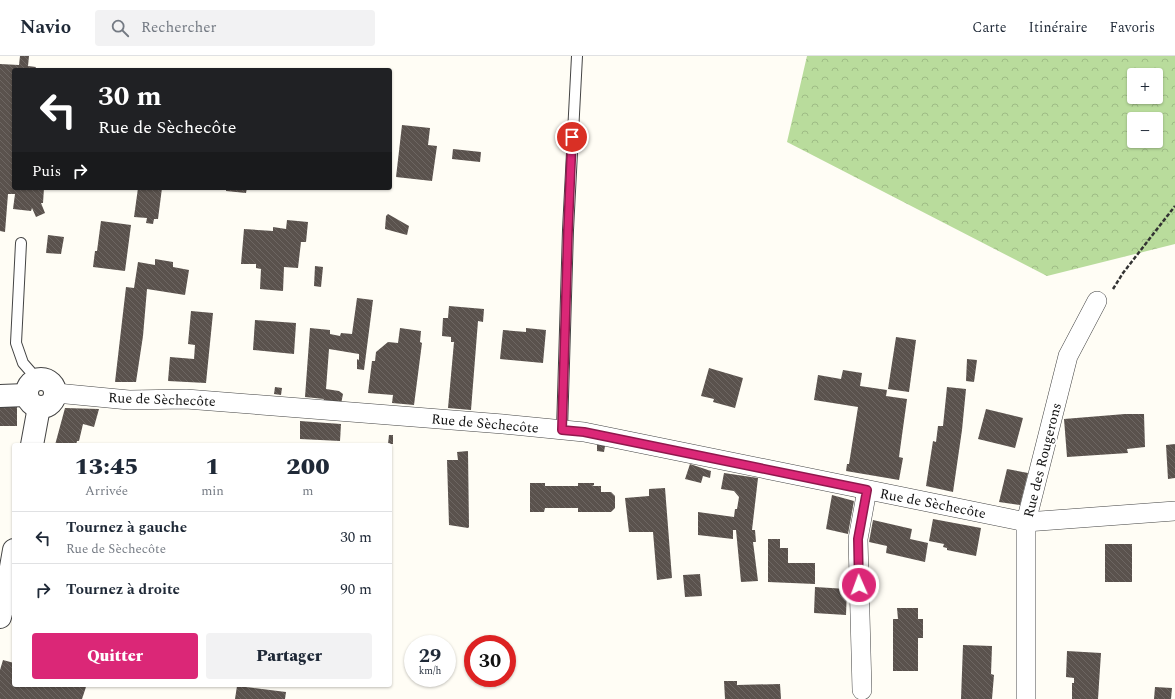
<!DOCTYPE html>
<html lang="fr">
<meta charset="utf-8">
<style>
:root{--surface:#fff;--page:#f2f2f3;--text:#1f2937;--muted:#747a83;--line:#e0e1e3;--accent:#db2777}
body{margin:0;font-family:Spectral,serif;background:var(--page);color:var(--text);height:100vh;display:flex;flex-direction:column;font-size:15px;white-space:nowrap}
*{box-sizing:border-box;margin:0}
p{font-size:13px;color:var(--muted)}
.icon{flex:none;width:22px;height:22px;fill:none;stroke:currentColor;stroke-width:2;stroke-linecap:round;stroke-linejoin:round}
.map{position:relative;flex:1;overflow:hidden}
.details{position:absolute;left:12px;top:387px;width:380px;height:244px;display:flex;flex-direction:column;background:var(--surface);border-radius:4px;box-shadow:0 1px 3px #0004}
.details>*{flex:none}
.banner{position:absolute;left:12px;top:12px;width:380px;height:122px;border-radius:4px;box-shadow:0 1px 3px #0004;background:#202124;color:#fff;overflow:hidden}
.buttons{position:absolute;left:1127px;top:12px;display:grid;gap:8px}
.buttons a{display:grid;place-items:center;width:36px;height:36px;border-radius:4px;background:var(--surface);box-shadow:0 1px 3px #0004;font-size:20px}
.speed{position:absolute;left:404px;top:579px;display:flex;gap:8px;font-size:20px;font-weight:700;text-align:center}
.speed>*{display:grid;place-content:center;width:52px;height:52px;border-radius:50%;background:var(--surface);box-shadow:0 1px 3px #0004;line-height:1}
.speed small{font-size:10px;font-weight:400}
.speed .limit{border:6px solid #d22;background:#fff;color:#111}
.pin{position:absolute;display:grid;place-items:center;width:34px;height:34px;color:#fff;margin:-17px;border:2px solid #fff;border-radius:50%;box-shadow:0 1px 4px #0007}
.me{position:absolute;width:44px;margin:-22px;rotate:358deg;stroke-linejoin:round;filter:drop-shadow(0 0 3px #0008)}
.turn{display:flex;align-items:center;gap:14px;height:84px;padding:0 20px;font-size:18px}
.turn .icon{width:52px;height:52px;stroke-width:2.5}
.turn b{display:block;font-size:28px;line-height:34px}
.then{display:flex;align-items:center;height:38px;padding:0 20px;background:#0003;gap:8px;font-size:15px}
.eta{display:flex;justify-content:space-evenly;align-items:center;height:68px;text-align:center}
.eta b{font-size:24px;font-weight:800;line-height:28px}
.cta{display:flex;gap:8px;margin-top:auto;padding:8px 20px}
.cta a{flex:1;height:46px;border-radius:4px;background:var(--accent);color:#fff;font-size:16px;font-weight:800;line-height:46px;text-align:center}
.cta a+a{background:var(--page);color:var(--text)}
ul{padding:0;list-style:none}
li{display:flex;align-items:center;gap:12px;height:52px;padding:0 20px;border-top:1px solid var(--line)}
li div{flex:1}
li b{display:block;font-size:15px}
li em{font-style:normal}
header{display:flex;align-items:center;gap:24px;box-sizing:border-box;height:56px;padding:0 20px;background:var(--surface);border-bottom:1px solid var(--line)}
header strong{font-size:19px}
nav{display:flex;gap:22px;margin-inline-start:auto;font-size:14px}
.search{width:280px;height:36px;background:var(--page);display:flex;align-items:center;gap:10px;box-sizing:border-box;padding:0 14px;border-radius:4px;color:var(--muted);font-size:15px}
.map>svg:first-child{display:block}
.forest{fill:url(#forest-crowns);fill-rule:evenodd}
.building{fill:url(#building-back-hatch)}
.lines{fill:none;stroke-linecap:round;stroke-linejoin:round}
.service-casing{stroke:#444;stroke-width:12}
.minor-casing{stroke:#444;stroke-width:20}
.tertiary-casing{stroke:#444;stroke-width:24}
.path{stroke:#333;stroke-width:2.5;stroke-dasharray:4 2;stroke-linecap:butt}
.service{stroke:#fff;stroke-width:10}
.minor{stroke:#fff;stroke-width:19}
.tertiary{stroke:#fff;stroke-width:22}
.route-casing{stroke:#8e194d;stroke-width:10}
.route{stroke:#db2777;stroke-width:7}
.labels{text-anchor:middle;stroke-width:4;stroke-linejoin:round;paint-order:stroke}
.street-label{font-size:14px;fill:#111;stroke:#fff}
</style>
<header>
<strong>Navio</strong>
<div class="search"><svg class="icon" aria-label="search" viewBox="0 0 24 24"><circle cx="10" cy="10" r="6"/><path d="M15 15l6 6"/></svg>Rechercher</div>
<nav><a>Carte</a><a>Itinéraire</a><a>Favoris</a></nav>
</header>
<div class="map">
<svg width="1175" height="643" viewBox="0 0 1175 643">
<defs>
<pattern id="forest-crowns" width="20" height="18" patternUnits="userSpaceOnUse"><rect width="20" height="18" fill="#b9dc9c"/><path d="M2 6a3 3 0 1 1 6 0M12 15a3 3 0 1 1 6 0" fill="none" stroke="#9ebc85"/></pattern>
<pattern id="building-back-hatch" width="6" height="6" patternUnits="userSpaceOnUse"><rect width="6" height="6" fill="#5a524d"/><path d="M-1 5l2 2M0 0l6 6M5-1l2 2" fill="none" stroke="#6d6662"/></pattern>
</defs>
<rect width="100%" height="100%" fill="#fffdf5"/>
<path class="forest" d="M807 0H1175V188L1047 220 787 86ZM1134 19H1156V41H1134ZM1134 63H1156V85H1134Z"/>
<g class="building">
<polygon points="20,0 29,0 28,10 36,11 35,14 14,14 14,132 44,132 43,147 41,147 45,157 36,161 32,152 31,155 13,153 15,138 8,138 5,176 0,175 0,8 19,9"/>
<polygon points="402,69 430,72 428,89 437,90 432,125 396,121"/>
<polygon points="453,93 481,96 480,106 452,103"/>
<polygon points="138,132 162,132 158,163 154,163 153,168 146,167 147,162 134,161"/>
<polygon points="226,132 247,132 246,137 226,135"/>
<polygon points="388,158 409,170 407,179 385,173 386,160"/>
<polygon points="287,164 308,166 306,186 301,186 298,212 284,211 283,235 260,233 261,213 256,212 256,208 241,208 244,173 273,175 273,171 286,173"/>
<polygon points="101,165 131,169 125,215 93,211 95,195 97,195"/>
<polygon points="48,179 64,181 61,198 46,197"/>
<polygon points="155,203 173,206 173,211 189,214 185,239 147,233 143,280 136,326 115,326 126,231 134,232 138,206 155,209"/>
<polygon points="315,210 323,211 321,231 314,230"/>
<polygon points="357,242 373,244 364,314 357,313 357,303 359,304 359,298 329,293 326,333 339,335 343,338 341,348 323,345 324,343 305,341 310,272 330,274 330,278 340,280 341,277 352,278"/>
<polygon points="449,250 484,253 483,266 478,265 471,354 448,352 454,286 451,286 451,281 442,280 443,262 448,262"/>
<polygon points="191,255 213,257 206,327 168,325 170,301 194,303 195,289 188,288"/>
<polygon points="255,264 296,267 294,298 253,294"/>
<polygon points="400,272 421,275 420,286 422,287 414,349 392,347 393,339 368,337 372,305 375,305 376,296 388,286 398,287"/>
<polygon points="526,272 546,274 543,307 500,303 503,274 526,276"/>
<polygon points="896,281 916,284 909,336 888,333"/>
<polygon points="967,303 977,304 974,326 966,325"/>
<polygon points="709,312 743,322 735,352 713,346 714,343 701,340"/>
<polygon points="843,314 862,317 860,330 887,334 886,340 907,343 899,401 903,402 899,424 846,415 847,408 849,408 858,351 814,344 818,319 841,323"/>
<polygon points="275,331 282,332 281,339 274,338"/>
<polygon points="947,331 966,333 962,374 953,436 926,430 933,385 936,386 938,370 943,370"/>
<rect x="0" y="350" width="17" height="20"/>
<polygon points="65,352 99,353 94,371 83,368 79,385 77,385 76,389 55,389"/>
<polygon points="986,353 1023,362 1015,392 978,383"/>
<polygon points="1125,358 1144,358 1145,391 1127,393 1128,397 1067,401 1064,363"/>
<polygon points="300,365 341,368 340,385 300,383"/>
<polygon points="389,379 393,379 393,388 388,388"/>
<polygon points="597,388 605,390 604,396 597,395"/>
<polygon points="1175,388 1175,422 1168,423 1166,389"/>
<polygon points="468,395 469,471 468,472 449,469 447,404 458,404 457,396"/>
<polygon points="690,408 711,415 710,422 703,420 701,427 685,423"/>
<polygon points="1007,413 1028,417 1020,449 999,446"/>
<polygon points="724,417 758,422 752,474 755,474 756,486 753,486 758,525 741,526 736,474 733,474 733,483 698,479 698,456 734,461 735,453 737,453 739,441 734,435 721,433"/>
<polygon points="530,427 545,427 545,430 578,430 578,427 594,427 594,429 592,430 601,430 601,436 611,436 615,440 615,452 611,456 578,456 578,452 545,452 544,456 530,456"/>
<polygon points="665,432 672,522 657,524 653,476 629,476 625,442 649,440 649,433"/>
<polygon points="832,439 854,445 848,478 826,473"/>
<polygon points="933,463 981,472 976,500 947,494 947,492 943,491 944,488 929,485"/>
<polygon points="873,464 912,473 910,483 928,487 925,506 886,497 887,490 869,486"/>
<polygon points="768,483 780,483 780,492 788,492 788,507 815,507 815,528 768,526"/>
<rect x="1105" y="488" width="27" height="38"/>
<polygon points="700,518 702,540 685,541 683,519"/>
<polygon points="815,531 847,533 846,559 814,557"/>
<polygon points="897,552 918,552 918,563 923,563 923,582 918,582 918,615 893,615 893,563 898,563"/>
<polygon points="963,589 992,590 991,618 994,619 992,643 961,643"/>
<polygon points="1067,595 1101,597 1098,643 1072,643 1072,627 1074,627 1074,622 1066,621"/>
<polygon points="3,604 14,607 14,629 80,629 86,631 82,643 0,643 0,614"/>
<polygon points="724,625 737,625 737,629 780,628 781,643 725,643"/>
<polygon points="237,630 286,636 285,643 235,643"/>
<polygon points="1155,631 1172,632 1171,643 1154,643"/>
</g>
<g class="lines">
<g class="service-casing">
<g id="service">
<polyline points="21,187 16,287 23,307 37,323"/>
<polyline points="562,374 568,174 577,0"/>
</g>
</g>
<g class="minor-casing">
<g id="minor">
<polyline points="56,337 129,344 186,343 503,368 584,376 1026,466 1175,455"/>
<polyline points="862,634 858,483 867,434"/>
<polyline points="1026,643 1026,466 1068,300 1097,245"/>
</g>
</g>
<g class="tertiary-casing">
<g id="tertiary">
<circle cx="41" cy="337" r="14"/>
<polyline points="0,340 26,339"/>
<polyline points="32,389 39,351"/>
<polyline points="0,561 7,534 14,494"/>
</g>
</g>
<polyline class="path" points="1113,233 1123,217 1175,150"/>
<use href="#service" class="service"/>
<use href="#minor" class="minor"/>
<use href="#tertiary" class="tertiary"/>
</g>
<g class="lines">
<g class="route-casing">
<polyline id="route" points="572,81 568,174 562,374 584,376 867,434 858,483 859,529"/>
</g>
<use href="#route" class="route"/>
</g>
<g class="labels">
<g class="street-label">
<text transform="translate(162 343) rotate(2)" y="5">Rue de Sèchecôte</text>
<text transform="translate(485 367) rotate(5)" y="5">Rue de Sèchecôte</text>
<text transform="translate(1042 404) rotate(-76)" y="5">Rue des Rougerons</text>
<text transform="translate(933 447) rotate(11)" y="5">Rue de Sèchecôte</text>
</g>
</g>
</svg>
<div class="buttons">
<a>+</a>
<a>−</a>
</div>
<div class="speed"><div>29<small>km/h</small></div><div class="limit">30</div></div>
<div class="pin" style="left:572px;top:81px;background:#d93025"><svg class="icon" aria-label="arrive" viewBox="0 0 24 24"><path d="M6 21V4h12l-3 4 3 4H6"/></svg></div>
<svg class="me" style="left:859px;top:529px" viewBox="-20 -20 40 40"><circle r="17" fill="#db2777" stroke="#fff" stroke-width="3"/><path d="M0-11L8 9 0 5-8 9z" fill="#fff"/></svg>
<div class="banner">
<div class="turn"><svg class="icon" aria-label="left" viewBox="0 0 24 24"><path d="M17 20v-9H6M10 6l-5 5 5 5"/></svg><div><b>30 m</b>Rue de Sèchecôte</div></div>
<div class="then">Puis<svg class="icon" aria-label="right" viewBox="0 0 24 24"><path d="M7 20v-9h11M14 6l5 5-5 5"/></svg></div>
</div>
<section class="details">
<div class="eta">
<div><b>13:45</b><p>Arrivée</p></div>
<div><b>1</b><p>min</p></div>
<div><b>200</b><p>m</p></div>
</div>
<ul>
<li><svg class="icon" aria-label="left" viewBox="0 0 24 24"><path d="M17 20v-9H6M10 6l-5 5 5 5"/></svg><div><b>Tournez à gauche</b><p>Rue de Sèchecôte</p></div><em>30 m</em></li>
<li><svg class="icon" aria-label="right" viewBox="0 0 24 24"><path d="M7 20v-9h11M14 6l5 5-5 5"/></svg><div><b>Tournez à droite</b></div><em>90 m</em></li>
</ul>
<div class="cta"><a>Quitter</a><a>Partager</a></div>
</section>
</div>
